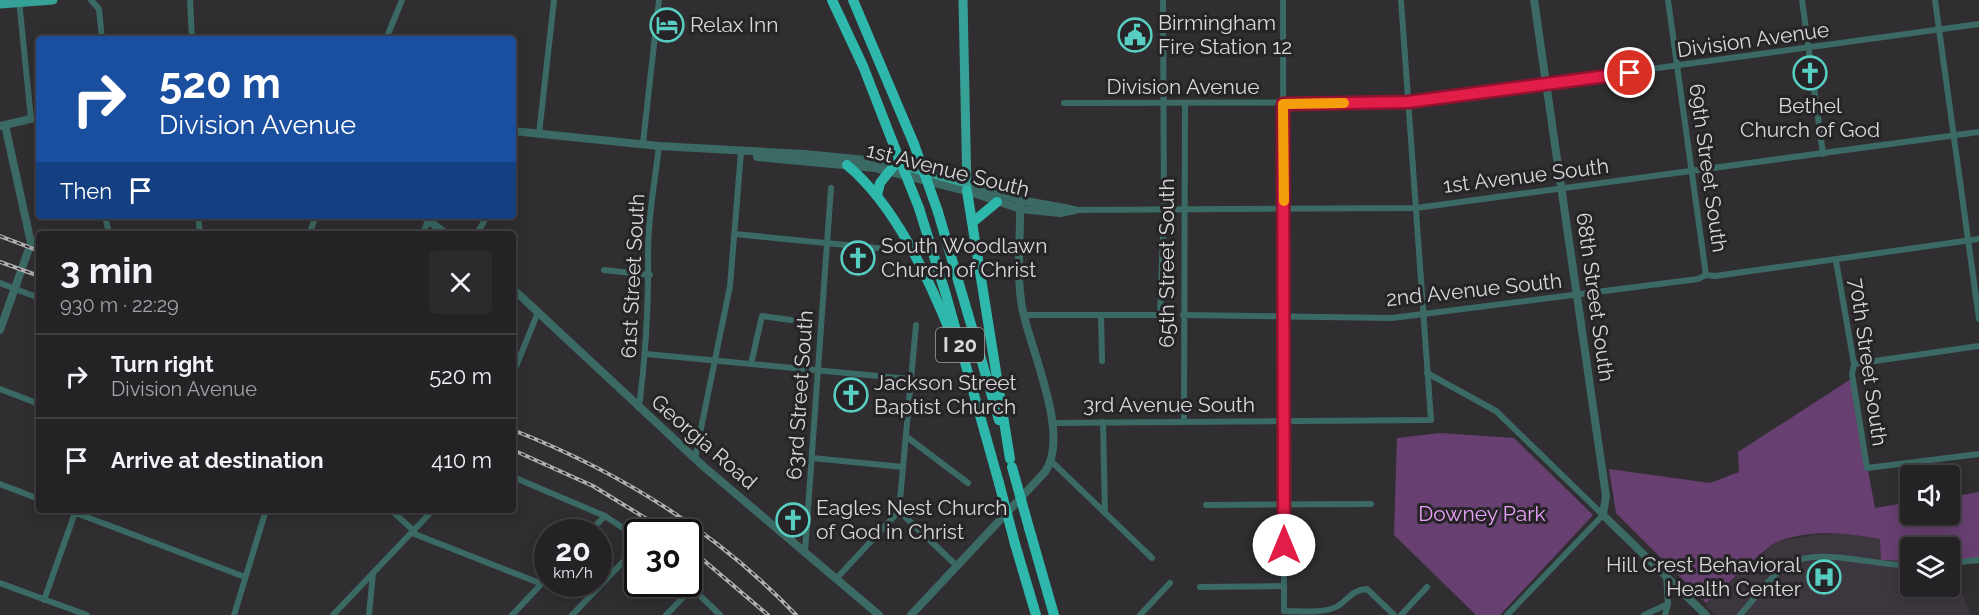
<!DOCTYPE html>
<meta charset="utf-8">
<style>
:root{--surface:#242225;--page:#2c2a2d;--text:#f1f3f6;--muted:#a3a4a7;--line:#413f42}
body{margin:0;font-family:Raleway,sans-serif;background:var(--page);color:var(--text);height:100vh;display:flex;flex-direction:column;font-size:22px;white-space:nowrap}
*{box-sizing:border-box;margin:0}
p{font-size:20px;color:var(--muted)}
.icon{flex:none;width:33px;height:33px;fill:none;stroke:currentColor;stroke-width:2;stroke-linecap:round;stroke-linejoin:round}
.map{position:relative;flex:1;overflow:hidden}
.drawer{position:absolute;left:36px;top:231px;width:480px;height:282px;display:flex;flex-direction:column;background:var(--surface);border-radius:6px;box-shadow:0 3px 15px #0003,0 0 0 2px var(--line)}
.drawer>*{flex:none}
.guide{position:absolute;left:36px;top:36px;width:480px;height:183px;border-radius:6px;box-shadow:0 3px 15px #0003,0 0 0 2px var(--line);background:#1a4fa0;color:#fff;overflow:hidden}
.buttons{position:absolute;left:1900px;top:465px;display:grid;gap:12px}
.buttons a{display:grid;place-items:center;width:60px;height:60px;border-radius:6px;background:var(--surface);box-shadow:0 3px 15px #0003,0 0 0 2px var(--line);font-size:30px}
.speed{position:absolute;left:534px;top:519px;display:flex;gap:12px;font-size:30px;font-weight:700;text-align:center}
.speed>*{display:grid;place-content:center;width:78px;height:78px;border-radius:50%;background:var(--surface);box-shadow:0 3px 15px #0003,0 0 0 2px var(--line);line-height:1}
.speed small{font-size:15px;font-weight:400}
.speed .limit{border:3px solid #111;border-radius:9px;background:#fff;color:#111}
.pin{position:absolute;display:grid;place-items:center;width:51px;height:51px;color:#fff;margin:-26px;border:3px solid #fff;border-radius:50%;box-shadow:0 2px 6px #0007}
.me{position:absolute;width:66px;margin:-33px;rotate:0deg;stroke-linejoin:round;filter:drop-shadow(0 0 4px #0008)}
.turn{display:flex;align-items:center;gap:21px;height:126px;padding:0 24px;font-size:27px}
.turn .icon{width:78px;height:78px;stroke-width:2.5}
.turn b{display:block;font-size:42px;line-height:51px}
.then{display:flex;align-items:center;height:57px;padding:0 24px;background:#0003;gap:12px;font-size:22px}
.round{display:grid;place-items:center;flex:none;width:63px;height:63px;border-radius:6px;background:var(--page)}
.summary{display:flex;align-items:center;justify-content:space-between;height:102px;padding:0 24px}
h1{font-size:36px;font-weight:700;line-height:45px}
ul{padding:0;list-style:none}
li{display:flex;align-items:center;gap:18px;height:84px;padding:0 24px;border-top:2px solid var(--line)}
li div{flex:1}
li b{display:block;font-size:22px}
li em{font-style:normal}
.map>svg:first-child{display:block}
.built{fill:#3c363e}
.green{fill:#674071}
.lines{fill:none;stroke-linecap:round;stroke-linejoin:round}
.minor{stroke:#3b6964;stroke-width:6}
.tertiary{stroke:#3b6964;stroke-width:8}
.primary{stroke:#36a297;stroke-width:9}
.motorway{stroke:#2db8ab;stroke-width:10}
.rail-casing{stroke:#b1afb1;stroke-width:4}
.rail{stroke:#272427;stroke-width:1.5;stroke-dasharray:4.5;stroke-linecap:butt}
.motorway-bridge{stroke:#2db8ab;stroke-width:10}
.route-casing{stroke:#92132f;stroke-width:15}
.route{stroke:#e11d48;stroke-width:10}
.slow{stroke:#f59e0b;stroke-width:10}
.labels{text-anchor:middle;stroke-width:6;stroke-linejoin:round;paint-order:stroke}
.shield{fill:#272427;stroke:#a4a2a4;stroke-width:1.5}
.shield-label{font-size:20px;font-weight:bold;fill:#d9d8d9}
.poi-label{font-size:21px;fill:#d9d8d9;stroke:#272427;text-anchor:start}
.street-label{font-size:21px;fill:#d9d8d9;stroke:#272427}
.park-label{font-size:21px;fill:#e9a2fc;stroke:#272427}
</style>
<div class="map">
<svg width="1979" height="615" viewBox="0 0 1979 615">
<rect width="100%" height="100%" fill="#302e31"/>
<polygon class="built" points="1849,533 1880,539 1882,560 1911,561 1911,586 1950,586 1950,565 1971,615 1715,615 1707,607 1706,603 1776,542 1813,535"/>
<g class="green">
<path d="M1851 379 1875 508 1911 502V514H1950V497L1979 492V558L1950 561V548H1911V561L1881 560 1880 539C1848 533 1809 529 1777 542 1764 548 1721 591 1706 603L1616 513 1609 469 1710 483 1739 472 1738 452Z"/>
<polygon points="1440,433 1514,438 1593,515 1500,615 1476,615 1394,535 1397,438"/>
</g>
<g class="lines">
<g class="minor">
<polyline points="19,0 31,119"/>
<polyline points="91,0 99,9 102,39"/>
<polyline points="190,0 192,39"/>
<polyline points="1283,0 1284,611"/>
<polyline points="1668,0 1706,275"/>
<polyline points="1802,0 1823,154"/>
<polyline points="1935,0 1979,319"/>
<polyline points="386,39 402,0"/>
<polyline points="1064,103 1408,102 1979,24"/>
<polyline points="539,134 554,0"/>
<polyline points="643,143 659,0"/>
<polyline points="1075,210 1416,208 1979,132"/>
<polyline points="105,216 109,234"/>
<polyline points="198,216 200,234"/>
<polyline points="309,234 316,216"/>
<polyline points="423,234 428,220"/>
<polyline points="477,234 487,216"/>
<polyline points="735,234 887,249"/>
<polyline points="1836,261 1854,364 1852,374 1867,468 1979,454"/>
<polyline points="604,270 650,275"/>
<polyline points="0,283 39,298"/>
<polyline points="1024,315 1160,315 1164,210 1163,0"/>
<polyline points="1101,315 1102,361"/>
<polyline points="1183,315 1392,318 1698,279 1706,275 1715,276 1979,239"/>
<polyline points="646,354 941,382"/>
<polyline points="751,364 762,316 791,320"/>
<polyline points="1854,364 1979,346"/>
<polyline points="1427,373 1496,411 1603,515 1507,615"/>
<polyline points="513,374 538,312"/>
<polyline points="0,389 39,404"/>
<path d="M639 408C646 353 649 307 648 252 648 217 655 181 659 146"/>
<polyline points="1103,422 1105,513"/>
<polyline points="1184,422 1185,105"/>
<polyline points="1052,423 1431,420 1401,0"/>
<polyline points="907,437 968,483"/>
<polyline points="695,458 730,286 741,152"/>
<polyline points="812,458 903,467"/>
<polyline points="1051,461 1152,558"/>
<polyline points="513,477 605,516 638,538"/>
<polyline points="0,484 39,499"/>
<polyline points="1206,505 1371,504"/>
<polyline points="68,510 245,577"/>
<polyline points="391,510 414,531"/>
<polyline points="899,511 957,566"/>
<polyline points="589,532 605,516"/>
<polyline points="412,533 542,584"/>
<polyline points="805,551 831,188"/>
<polyline points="1950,563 1979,560"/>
<polyline points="836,579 899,511 916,325"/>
<polyline points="0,583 87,615"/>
<polyline points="688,584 720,615"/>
<polyline points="1200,587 1284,586"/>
<polyline points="44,600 76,510"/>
<path d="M1284 611C1300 611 1324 614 1338 606 1350 598 1352 590 1367 589L1394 615"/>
<polyline points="234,615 266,510"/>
<polyline points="333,615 433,510"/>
<polyline points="369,615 373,573"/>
<polyline points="512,615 548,577"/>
<polyline points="572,615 638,546"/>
<polyline points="666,615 692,588"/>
<polyline points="1140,615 1170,583"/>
<polyline points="1401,615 1427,587"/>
<polyline points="1644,615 1668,604"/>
<polyline points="1665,615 1668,604 1666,576"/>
<path d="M1740 615C1753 600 1766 583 1780 570 1811 542 1873 567 1911 565"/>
</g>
<g class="tertiary">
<polyline points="1534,0 1606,496 1603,515 1706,615"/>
<polyline points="0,126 39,117"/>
<polyline points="513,131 659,146 805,154 896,163"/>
<polyline points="757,157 875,168 967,191 1021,209 1060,213 1075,210"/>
<polyline points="966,183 1020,200 1070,209"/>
<polyline points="423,216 446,234"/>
<polyline points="513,289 703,466 879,615"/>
<polyline points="0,330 31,243 5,125"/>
<path d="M911 615 1045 472C1071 434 1030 350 1022 307 1016 273 1021 235 1020 200"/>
</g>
<g class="primary">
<polyline points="963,0 967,191"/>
<polyline points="0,4 53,0"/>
<polyline points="896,164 966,183"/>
</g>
<g class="motorway">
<polyline points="832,0 863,66 893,143"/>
<polyline points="853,0 914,144"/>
<path d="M847 165C895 205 928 277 951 334"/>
<polyline points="967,191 1010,459"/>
<polyline points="877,195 880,183 896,163"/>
<polyline points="919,208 946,295 999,483"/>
<polyline points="938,212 999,420"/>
<polyline points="973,222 997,202"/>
<polyline points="1029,528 1054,615"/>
<polyline points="1015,544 1036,615"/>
</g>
<g class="rail-casing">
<g id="rail">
<polyline points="0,236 39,251"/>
<polyline points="0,262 39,276"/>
<path d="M513 430C620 472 716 531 796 615"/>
<polyline points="513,450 593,486 668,532"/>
<polyline points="688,547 768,615"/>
</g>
</g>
<use href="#rail" class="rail"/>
<g class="motorway-bridge">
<polyline points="893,143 919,208"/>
<polyline points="914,144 938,212"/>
<polyline points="1012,467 1029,528"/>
<polyline points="999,483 1015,544"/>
</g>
</g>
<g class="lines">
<g class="route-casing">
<polyline id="route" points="1284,545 1283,104 1408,102 1630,73"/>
</g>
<use href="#route" class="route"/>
<polyline class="slow" points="1284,201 1283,104 1344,103"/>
</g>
<defs>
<g id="hotel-ring" transform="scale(1.725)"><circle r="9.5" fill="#272427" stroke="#57cec1" stroke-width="1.5"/><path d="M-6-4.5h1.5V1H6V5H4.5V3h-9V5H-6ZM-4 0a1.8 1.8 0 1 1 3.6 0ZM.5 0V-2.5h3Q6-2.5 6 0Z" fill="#57cec1"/></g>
<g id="civic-ring" transform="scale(1.725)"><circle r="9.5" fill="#272427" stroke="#57cec1" stroke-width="1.5"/><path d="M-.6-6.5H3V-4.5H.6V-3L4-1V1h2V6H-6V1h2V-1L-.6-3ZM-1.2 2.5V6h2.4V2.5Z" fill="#57cec1"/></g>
<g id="church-ring" transform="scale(1.725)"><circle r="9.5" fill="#272427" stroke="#57cec1" stroke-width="1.5"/><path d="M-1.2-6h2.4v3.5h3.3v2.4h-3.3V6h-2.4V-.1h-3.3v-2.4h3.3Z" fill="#57cec1"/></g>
<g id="hospital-ring" transform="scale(1.725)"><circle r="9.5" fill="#272427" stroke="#57cec1" stroke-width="1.5"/><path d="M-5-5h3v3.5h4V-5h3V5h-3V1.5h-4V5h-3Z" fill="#57cec1"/></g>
</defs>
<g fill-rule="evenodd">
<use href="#hotel-ring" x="667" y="25"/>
<use href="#civic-ring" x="1135" y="35"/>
<use href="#church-ring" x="1810" y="73"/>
<use href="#church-ring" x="858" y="258"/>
<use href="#church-ring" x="851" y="395"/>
<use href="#church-ring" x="793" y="520"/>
<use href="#hospital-ring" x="1824" y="577"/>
</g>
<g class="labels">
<rect class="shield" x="936" y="328" width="48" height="34" rx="4.5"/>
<g class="shield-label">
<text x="960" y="352">I 20</text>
</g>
<g class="poi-label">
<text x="1158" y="30">Birmingham<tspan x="1158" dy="24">Fire Station 12</tspan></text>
<text x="690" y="32">Relax Inn</text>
<text x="1810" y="113" text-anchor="middle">Bethel<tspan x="1810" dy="24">Church of God</tspan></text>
<text x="881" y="253">South Woodlawn<tspan x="881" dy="24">Church of Christ</tspan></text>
<text x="874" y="390">Jackson Street<tspan x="874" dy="24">Baptist Church</tspan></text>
<text x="816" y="515">Eagles Nest Church<tspan x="816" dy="24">of God in Christ</tspan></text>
<text x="1801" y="572" text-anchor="end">Hill Crest Behavioral<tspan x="1801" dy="24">Health Center</tspan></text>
</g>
<g class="street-label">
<text transform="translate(1753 40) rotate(-8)" y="7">Division Avenue</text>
<text x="1183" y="94">Division Avenue</text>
<text transform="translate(1708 168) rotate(82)" y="7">69th Street South</text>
<text transform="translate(948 170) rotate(14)" y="7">1st Avenue South</text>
<text transform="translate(1526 176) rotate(-7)" y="7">1st Avenue South</text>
<text transform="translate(1167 263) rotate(-90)" y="7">65th Street South</text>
<text transform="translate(633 276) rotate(-87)" y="7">61st Street South</text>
<text transform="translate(1474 290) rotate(-6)" y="7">2nd Avenue South</text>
<text transform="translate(1595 297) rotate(82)" y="7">68th Street South</text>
<text transform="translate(1868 362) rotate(82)" y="7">70th Street South</text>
<text transform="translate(800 395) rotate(-86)" y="7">63rd Street South</text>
<text x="1169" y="412">3rd Avenue South</text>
<text transform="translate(704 442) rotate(41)" y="7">Georgia Road</text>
</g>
<g class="park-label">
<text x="1482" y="521">Downey Park</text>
</g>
</g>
</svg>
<div class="buttons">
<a><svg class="icon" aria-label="sound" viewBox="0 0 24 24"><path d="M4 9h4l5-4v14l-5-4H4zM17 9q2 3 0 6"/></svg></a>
<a><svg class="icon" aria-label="layers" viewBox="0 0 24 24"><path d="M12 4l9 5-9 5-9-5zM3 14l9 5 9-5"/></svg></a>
</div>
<div class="speed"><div>20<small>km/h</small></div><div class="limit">30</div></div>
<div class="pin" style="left:1630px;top:73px;background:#d93025"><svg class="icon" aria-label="arrive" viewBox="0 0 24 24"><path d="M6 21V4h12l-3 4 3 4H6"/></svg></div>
<svg class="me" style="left:1284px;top:545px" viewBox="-20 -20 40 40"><circle r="19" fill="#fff"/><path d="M0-13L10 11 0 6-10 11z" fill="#e11d48"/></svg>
<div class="guide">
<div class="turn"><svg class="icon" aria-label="right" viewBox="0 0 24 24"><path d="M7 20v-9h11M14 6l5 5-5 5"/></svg><div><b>520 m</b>Division Avenue</div></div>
<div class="then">Then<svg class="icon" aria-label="arrive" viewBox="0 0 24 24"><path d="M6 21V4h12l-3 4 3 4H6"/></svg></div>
</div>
<section class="drawer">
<div class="summary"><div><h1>3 min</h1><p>930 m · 22:29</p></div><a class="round"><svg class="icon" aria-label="close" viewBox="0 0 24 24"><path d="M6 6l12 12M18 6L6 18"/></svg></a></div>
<ul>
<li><svg class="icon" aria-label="right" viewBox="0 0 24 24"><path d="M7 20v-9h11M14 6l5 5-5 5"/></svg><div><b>Turn right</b><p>Division Avenue</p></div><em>520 m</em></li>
<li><svg class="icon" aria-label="arrive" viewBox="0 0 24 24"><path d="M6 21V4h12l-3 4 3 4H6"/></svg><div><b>Arrive at destination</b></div><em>410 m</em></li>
</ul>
</section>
</div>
